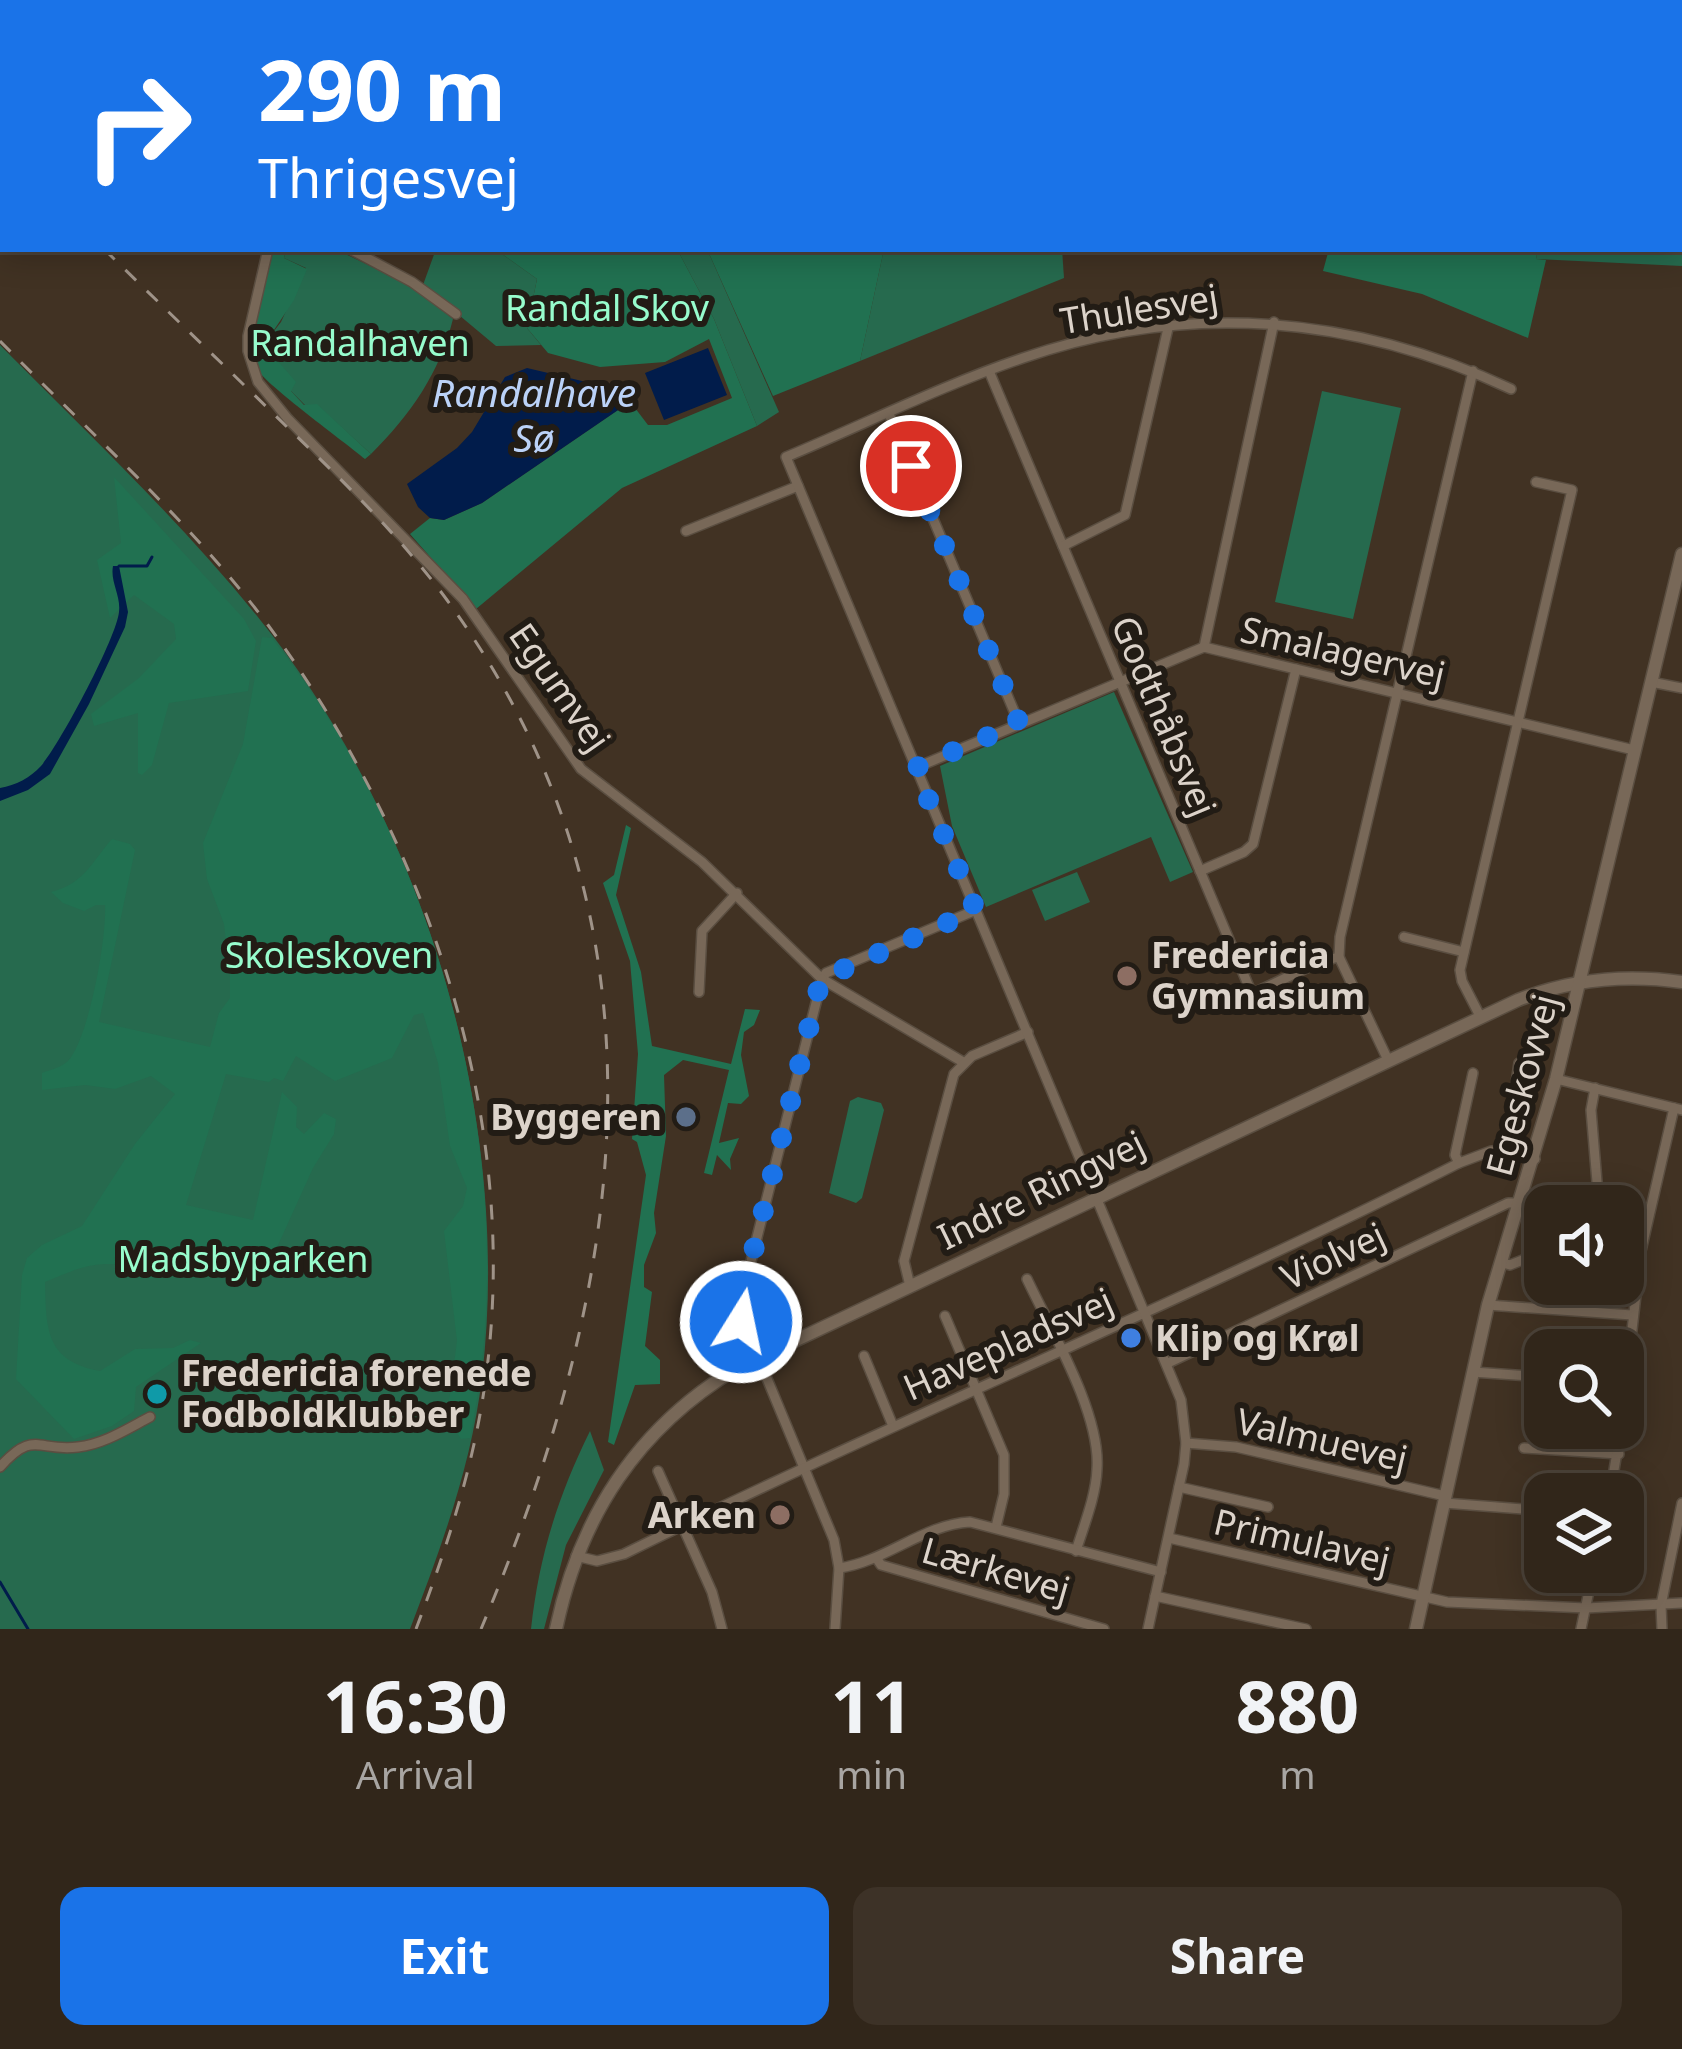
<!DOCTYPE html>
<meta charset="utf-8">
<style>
:root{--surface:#31261a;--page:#3d3227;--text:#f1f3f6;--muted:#a8a5a2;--line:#4c4339;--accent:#1a73e8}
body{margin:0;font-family:"Noto Sans",sans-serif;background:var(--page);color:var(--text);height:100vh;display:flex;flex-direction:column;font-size:45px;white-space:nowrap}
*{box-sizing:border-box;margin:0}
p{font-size:39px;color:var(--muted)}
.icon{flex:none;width:66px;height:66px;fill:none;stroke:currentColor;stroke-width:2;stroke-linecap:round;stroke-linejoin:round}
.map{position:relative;height:1629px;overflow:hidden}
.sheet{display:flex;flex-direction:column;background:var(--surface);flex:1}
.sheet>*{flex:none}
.top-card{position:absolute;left:0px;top:0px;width:1683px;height:252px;box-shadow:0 6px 30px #0003,0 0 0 3px var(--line);background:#1a73e8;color:#fff;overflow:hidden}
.buttons{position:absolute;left:1524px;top:1185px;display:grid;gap:24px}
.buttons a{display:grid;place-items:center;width:120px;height:120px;border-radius:24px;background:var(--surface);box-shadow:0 6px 30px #0003,0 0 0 3px var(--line);font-size:60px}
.pin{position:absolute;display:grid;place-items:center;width:102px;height:102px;color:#fff;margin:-51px;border:6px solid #fff;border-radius:50%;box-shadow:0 3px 12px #0007}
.me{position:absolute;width:132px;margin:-66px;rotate:10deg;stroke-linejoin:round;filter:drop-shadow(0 0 9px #0008)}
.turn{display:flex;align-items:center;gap:42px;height:252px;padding:0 60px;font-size:54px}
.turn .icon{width:156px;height:156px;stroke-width:2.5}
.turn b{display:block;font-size:84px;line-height:102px}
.eta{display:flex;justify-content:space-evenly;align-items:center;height:204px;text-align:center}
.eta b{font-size:72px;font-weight:700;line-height:84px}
.action{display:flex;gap:24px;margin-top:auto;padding:24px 60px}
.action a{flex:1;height:138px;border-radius:24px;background:var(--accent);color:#fff;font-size:48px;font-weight:700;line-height:138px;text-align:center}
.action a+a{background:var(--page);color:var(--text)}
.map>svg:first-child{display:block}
.green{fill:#266a4e}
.forest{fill:#217151}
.water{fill:#011c4b}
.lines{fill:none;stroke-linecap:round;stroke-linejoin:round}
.stream{stroke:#011c4b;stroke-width:3}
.street-casing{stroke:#5a4e41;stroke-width:12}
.secondary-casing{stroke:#5a4e41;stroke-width:15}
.primary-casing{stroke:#5a4e41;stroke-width:16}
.street{stroke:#786858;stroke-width:9}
.secondary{stroke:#786858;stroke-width:12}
.primary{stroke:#bb8e63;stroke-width:14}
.rail{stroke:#9f9388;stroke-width:3;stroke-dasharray:15 15;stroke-linecap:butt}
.route{stroke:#1a73e8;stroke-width:21;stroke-dasharray:0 37.8}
.education-dot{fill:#8d6e63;stroke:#221c15;stroke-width:4.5}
.service-dot{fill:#5c6f8a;stroke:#221c15;stroke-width:4.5}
.shop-dot{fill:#3f7fe0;stroke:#221c15;stroke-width:4.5}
.culture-dot{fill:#0f9aa8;stroke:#221c15;stroke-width:4.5}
.labels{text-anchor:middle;stroke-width:12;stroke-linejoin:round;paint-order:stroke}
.park-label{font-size:36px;fill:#97fccd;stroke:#221c15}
.street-label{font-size:36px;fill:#dcd3ca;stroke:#221c15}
.poi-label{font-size:36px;font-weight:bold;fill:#dcd3ca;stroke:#221c15;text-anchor:start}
.water-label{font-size:39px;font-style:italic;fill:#bbd2f8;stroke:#221c15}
</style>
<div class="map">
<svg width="1682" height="1629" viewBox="0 0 1682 1629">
<rect width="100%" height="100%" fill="#413223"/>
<g class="green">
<polygon points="1604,0 1682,0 1682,266 1536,259 1538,249 1680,249 1680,3 1603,3"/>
<path d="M286 249H335L408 284 453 319C439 374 411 414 371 454L317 405H305L291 391 264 344 281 322 306 268 284 258Z"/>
<polygon points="436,249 495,249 537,279 527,328 541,345 496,346 423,285"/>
<polygon points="677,249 707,249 779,412 757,426 714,319"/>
<polygon points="884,249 1062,249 1064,278 860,361"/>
<path d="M0 345C89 435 182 522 261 621 424 823 513 1119 482 1377 472 1464 441 1548 410 1629H0Z"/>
<polygon points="1322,391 1401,408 1353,619 1275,602"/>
<polygon points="1114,692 1193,872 1170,882 1151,837 986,907 952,826 940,766"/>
<polygon points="1077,872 1090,902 1045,921 1032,890"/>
<polygon points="858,1097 881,1103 884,1110 862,1198 856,1203 829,1193 850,1101"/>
<path d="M590 1431 604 1470 566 1545 544 1629H531C539 1556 558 1496 590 1431Z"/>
</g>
<g class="forest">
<path d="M271 249H286L284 258 307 269 294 300 264 345 296 382 291 391 304 405 317 404 371 454 365 459C346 443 266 385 257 369 240 336 264 282 271 249Z"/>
<polygon points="495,249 677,249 714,319 757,426 622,488 476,609 410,534 430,518 444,520 482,503 621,408 632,404 648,425 667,425 732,398 709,339 665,362 600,367 548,353 527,328 537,279"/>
<polygon points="707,249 884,249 860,361 773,396"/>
<polygon points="1329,249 1538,249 1536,259 1546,260 1528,338 1422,294 1323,271"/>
<polygon points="114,477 244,619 256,641 248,691 169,703 152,765 142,775 138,773 138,713 94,726 91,714 139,678 176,639 174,624 134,595 110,618 97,560 121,543"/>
<path d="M262 637 272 638C441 853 526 1169 470 1438L461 1439 447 1417 457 1341 444 1231 463 1206 467 1188 450 1146 438 1063 423 1013 414 1015 392 1058 335 1081 296 1056 283 1081 274 1078 269 1082 226 1074 186 1205 253 1220 282 1092 297 1107 296 1127 304 1134 324 1113 336 1119 334 1134 313 1168 269 1265 239 1262 216 1244 161 1277C108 1258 96 1260 45 1282 46 1330 46 1361 100 1371L135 1349 173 1348 190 1340 201 1343 136 1387 134 1411 112 1426 74 1439 16 1379 22 1275 27 1258 42 1245 82 1226 135 1144 175 1094 151 1076 115 1089 85 1085 42 1090V1073C50 1070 62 1067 68 1061 89 1038 107 937 105 905H96L84 911 63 903 51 892C85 883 90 864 112 839L130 844 135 850 99 1022 210 1047 219 1013 230 998V977L224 924 207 879 203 843 243 744Z"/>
<polygon points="626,825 631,828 616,895 641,972 652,1046 731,1064 745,1009 760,1010 754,1025 744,1032 741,1055 749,1096 741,1104 728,1103 719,1143 739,1138 730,1159 731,1170 717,1155 712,1175 704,1173 729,1070 683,1060 664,1075 666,1136 654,1213 656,1233 644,1265 644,1287 652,1292 645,1346 660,1360 660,1384 635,1385 614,1445 608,1442 646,1175 637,1142 632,1139 638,1054 630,961 603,883 614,875"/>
</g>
<g class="water">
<polygon points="708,348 727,395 664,420 645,373"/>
<polygon points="527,368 616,389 623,397 621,408 482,503 444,520 430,518 418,507 407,484 457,448 472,432 505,377"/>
<path d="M113 566H119L128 612 125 627 89 704 50 774 28 790 0 801V788C16 785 30 778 41 766 60 744 116 639 119 612 121 595 110 582 113 566Z"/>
</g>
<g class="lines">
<g class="stream">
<polyline points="119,566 147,566 152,557"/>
<polyline points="0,1582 28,1629"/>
</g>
<g class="street-casing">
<g id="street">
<polyline points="128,3 129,0"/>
<polyline points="182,3 183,0"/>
<polyline points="325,3 326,0"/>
<polyline points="1601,3 1601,0"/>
<polyline points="0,75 3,73"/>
<polyline points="1680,102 1682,94"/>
<polyline points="1680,248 1682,249"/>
<polyline points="268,249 248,336 248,351 258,382 288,419 463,599 581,769 702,862 822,979 963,1062"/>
<polyline points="350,249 412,282 456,314"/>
<polyline points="989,371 1252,994 1319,962 1339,957"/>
<polyline points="889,414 1019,723"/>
<polyline points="686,531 798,486"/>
<polyline points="1063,546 1125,515 1169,324"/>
<polyline points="1204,647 1274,322"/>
<polyline points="1651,682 1682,688"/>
<polyline points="915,768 1204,647 1634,750"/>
<polyline points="1200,871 1244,852 1253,844 1296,669"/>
<polyline points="1404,937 1464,952"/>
<polyline points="822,979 826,973 976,910"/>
<polyline points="699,992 702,931 737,893"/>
<polyline points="1480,1016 1462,981 1460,970 1572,490 1536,482"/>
<polyline points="1388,1060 1339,957 1340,937 1473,371"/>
<polyline points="1556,1079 1682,1110"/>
<polyline points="1595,1088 1591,1110 1599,1206"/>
<polyline points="1506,1151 1519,1063"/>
<polyline points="1459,1163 1455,1155 1473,1073"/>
<polyline points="1623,1247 1641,1251"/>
<polyline points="1503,1263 1510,1265 1545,1251"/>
<path d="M1027 1279C1051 1330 1101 1414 1097 1469 1096 1496 1084 1525 1076 1551"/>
<polyline points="910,1286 904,1261 954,1074 972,1056 1028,1032"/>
<polyline points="1488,1305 1632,1315"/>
<polyline points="945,1316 1004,1455 1004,1494 996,1527"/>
<polyline points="864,1356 893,1426"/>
<polyline points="758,1358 741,1322 741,1301 822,979"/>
<polyline points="1168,1363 1508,1203 1521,1203"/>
<polyline points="763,1369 834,1540 839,1568 835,1629"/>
<polyline points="1473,1372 1545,1377"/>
<polyline points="1623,1409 1641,1251 1674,1108"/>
<polyline points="1186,1443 1236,1447 1445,1496"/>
<polyline points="1524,1448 1619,1454"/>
<path d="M0 1467C34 1429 37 1452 78 1447 104 1444 127 1429 150 1417"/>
<polyline points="658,1471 712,1592 722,1629"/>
<polyline points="1179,1487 1268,1507"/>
<polyline points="1610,1494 1621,1428"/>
<polyline points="1444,1503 1523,1509"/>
<polyline points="1169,1538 1447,1602 1586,1608 1682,1603"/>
<path d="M576 1556 597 1561 624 1554C900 1418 1184 1302 1459 1163L1491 1151 1535 1159"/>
<polyline points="877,1559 881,1565 1104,1629"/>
<path d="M839 1568C885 1562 924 1524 970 1522L1161 1572"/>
<polyline points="1155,1596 1306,1629"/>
<path d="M1148 1629 1184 1464 1186 1443 1181 1400 786 457C865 424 943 385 1023 358 1187 301 1354 315 1511 389"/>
<polyline points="1581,1629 1593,1572"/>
<polyline points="1662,1629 1661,1605 1682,1503"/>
</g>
</g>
<g class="secondary-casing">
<g id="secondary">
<path d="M556 1629C580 1516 637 1428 737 1368L1518 1000C1571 979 1625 974 1682 982"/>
<polyline points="1416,1629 1488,1305 1556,1079 1682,554"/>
</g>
</g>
<g class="primary-casing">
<g id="primary">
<polyline points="33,3 36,0"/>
<polyline points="0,32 3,29"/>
</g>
</g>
<use href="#street" class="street"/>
<use href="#secondary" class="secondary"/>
<use href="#primary" class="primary"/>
<g class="rail">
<polyline points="0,149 3,152"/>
<polyline points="0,183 3,187"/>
<path d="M104 249C164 308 226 367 286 426 343 481 400 536 447 600 683 923 628 1283 481 1629"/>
<path d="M0 341C90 433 191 522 268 625 429 843 528 1130 482 1403 469 1481 444 1555 416 1629"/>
</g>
</g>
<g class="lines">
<polyline class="route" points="741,1322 741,1301 821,979 976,910 915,768 1019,723 911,466"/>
</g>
<g class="education-dot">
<circle cx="1127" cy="976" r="12"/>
<circle cx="780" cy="1515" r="12"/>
</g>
<circle class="service-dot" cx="686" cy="1117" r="12"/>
<circle class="shop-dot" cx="1131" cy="1338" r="12"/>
<circle class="culture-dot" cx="157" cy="1394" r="12"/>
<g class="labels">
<g class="park-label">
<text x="607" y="321">Randal Skov</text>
<text x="360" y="356">Randalhaven</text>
<text x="329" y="968">Skoleskoven</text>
<text x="243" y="1272">Madsbyparken</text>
</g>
<g class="street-label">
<text transform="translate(1139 309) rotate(-9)" y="13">Thulesvej</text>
<text transform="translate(1343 652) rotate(13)" y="13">Smalagervej</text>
<text transform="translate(560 687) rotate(55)" y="13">Egumvej</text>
<text transform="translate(1164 716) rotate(67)" y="13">Godthåbsvej</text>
<text transform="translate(1522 1085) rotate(-75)" y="13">Egeskovvej</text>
<text transform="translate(1041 1190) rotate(-26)" y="13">Indre Ringvej</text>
<text transform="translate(1333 1256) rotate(-25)" y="13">Violvej</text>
<text transform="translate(1008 1344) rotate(-24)" y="13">Havepladsvej</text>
<text transform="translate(1322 1440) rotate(13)" y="13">Valmuevej</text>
<text transform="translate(1302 1541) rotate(13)" y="13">Primulavej</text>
<text transform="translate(996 1570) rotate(16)" y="13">Lærkevej</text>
</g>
<g class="poi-label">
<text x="1151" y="968">Fredericia<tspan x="1151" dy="41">Gymnasium</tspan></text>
<text x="662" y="1130" text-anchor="end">Byggeren</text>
<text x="1155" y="1351">Klip og Krøl</text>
<text x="181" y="1386">Fredericia forenede<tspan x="181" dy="41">Fodboldklubber</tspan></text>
<text x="756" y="1528" text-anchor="end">Arken</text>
</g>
<g class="water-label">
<text x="534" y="407">Randalhave<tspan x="534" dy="45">Sø</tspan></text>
</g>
</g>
</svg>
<div class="buttons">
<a><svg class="icon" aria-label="sound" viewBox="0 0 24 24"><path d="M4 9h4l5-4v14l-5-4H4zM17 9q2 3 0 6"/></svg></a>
<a><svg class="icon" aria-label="search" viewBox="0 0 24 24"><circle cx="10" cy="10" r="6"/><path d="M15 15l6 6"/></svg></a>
<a><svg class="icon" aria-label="layers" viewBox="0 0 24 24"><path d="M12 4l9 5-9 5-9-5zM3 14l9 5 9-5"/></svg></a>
</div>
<div class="pin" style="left:911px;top:466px;background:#d93025"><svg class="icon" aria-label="arrive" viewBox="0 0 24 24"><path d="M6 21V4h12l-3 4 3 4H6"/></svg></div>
<svg class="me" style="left:741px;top:1322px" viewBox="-20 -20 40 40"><circle r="17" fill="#1a73e8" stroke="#fff" stroke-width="3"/><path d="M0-11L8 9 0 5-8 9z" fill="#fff"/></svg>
<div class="top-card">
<div class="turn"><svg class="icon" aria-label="right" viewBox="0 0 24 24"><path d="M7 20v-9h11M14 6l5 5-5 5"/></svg><div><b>290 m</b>Thrigesvej</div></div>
</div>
</div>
<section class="sheet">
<div class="eta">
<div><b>16:30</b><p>Arrival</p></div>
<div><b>11</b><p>min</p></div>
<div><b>880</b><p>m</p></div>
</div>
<div class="action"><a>Exit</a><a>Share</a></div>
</section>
